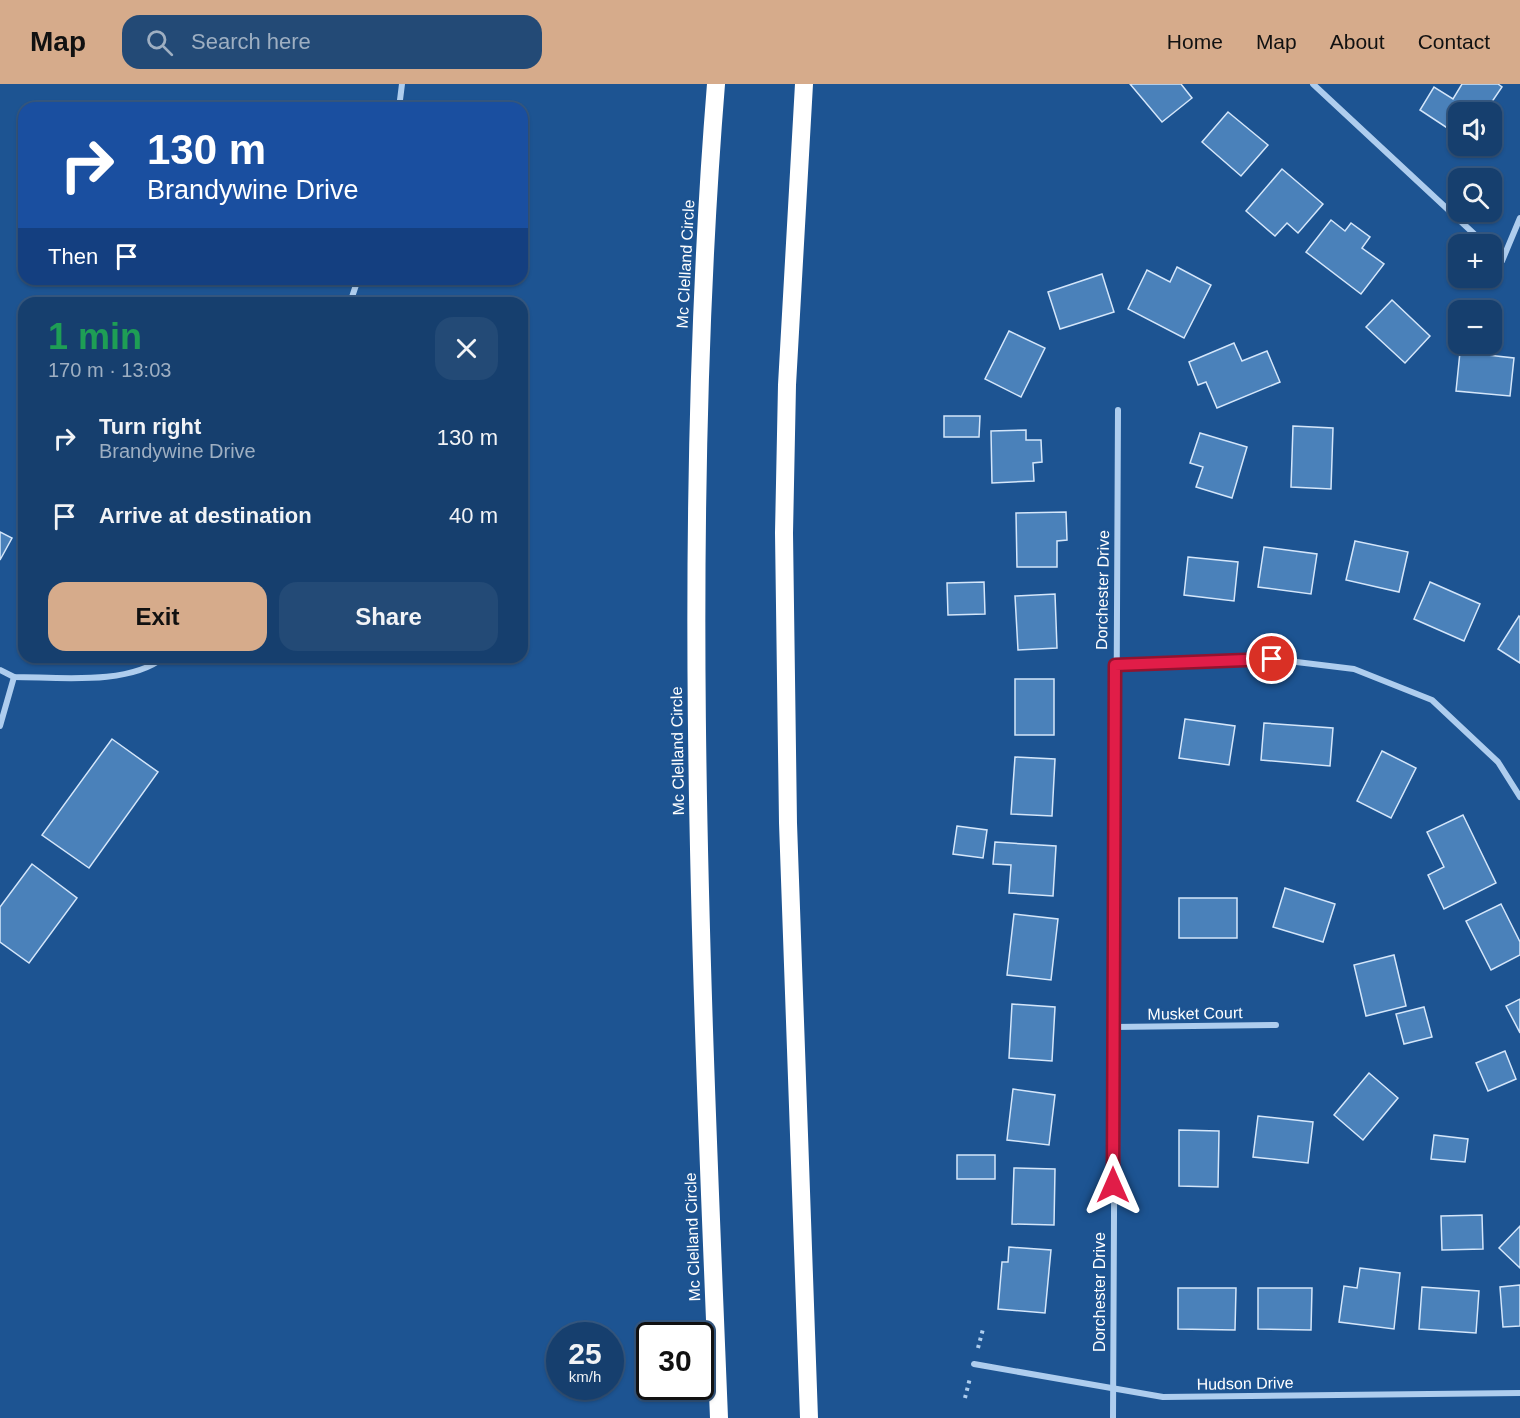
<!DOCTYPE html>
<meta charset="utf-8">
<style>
:root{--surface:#163f6e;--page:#234a76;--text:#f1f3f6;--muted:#9eafc2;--line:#355881;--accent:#d6ab8b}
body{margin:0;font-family:Helvetica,sans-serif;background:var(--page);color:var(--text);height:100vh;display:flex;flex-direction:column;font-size:22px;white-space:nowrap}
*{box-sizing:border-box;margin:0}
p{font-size:20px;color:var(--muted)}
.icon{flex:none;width:33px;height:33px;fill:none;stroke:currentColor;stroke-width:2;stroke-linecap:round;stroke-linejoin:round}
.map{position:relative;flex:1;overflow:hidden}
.panel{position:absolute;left:18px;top:213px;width:510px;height:366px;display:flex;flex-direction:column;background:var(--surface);border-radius:18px;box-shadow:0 2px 4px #0004,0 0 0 2px var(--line)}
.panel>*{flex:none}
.banner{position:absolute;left:18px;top:18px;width:510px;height:183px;border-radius:18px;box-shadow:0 2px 4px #0004,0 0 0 2px var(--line);background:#1a4fa0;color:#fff;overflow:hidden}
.buttons{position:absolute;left:1448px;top:18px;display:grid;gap:12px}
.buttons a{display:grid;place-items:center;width:54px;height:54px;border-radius:12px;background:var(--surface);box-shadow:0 2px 4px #0004,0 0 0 2px var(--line);font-size:30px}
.speed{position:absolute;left:546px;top:1238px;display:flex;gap:12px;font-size:30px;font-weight:700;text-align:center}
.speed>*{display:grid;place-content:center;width:78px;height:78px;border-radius:50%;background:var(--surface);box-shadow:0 2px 4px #0004,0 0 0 2px var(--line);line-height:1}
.speed small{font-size:15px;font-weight:400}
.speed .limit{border:3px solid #111;border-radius:9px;background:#fff;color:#111}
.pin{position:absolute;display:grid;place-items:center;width:51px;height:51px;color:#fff;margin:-26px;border:3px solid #fff;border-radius:50%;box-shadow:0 2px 6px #0007}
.me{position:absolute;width:66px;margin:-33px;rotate:0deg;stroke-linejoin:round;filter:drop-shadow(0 0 4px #0008)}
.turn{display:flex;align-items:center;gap:21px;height:126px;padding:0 30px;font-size:27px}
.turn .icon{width:78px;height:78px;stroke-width:2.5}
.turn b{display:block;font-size:42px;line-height:51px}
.then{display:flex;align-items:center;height:57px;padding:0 30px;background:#0003;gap:12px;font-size:22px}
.round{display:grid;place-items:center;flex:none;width:63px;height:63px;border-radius:18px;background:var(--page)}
.head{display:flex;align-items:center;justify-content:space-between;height:102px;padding:0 30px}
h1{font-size:36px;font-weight:800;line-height:45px;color:#1e9e55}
.button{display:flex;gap:12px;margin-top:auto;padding:12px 30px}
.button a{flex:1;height:69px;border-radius:18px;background:var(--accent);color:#111;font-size:24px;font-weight:800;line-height:69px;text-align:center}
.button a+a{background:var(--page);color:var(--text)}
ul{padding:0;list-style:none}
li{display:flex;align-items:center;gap:18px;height:78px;padding:0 30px}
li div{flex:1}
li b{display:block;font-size:22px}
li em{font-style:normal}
header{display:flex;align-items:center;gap:36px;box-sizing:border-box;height:84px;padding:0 30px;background:var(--accent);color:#111}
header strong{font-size:28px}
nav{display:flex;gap:33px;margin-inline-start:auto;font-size:21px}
.search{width:420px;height:54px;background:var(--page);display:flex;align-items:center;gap:15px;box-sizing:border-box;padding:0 21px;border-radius:18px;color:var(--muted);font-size:22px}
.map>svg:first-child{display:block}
.building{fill:#4a81ba;stroke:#d4e6fa;stroke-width:1.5}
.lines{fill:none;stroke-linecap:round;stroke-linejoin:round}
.path{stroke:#aecdee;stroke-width:4;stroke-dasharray:3 4.5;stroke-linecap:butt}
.street{stroke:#aecdee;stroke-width:6}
.highway{stroke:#fff;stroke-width:18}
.route-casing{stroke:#92132f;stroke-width:15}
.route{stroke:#e11d48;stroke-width:10}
.labels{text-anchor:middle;stroke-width:4.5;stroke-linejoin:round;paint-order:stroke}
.street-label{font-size:16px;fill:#fff;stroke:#1d5492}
</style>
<header>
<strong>Map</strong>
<div class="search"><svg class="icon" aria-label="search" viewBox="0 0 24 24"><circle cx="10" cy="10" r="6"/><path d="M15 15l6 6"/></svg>Search here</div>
<nav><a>Home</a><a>Map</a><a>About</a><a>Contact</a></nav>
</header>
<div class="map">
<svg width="1520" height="1334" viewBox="0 0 1520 1334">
<rect width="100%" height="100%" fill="#1d5492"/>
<g class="building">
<polygon points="1130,0 1181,0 1192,14 1162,38"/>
<polygon points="1462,0 1498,0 1502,3 1485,28 1458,28 1458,51 1420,26 1434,3 1453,15"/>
<polygon points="1228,28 1268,61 1241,92 1202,58"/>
<polygon points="1282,85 1323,120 1298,149 1287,139 1275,152 1246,127"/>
<polygon points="1331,136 1345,147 1351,139 1370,153 1362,164 1384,180 1361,210 1306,168"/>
<polygon points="1177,183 1211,201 1184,254 1128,225 1147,186 1170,198"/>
<polygon points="1102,190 1114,228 1060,245 1048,208"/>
<polygon points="1392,216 1430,252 1405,279 1366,243"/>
<polygon points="1009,247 1045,264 1021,313 985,295"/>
<polygon points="1234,259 1242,277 1267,267 1280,298 1217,324 1206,298 1198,301 1189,278"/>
<polygon points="1460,268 1514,274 1510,312 1456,307"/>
<polygon points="944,332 980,332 979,353 944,353"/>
<polygon points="1293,342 1333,344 1331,405 1291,403"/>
<polygon points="1026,346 1026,356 1041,356 1042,378 1033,379 1034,397 992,399 991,347"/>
<polygon points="1200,349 1247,363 1232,414 1196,403 1203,383 1190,379"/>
<polygon points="1066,428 1067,456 1057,457 1057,483 1017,483 1016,429"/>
<polygon points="0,448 12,454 0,476"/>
<polygon points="1355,457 1408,468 1399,508 1346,496"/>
<polygon points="1264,463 1317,470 1311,510 1258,503"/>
<polygon points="1188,473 1238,478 1234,517 1184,511"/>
<polygon points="984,498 985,530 948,531 947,499"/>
<polygon points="1430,498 1480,520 1464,557 1414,535"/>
<polygon points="1055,510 1057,564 1018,566 1015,512"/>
<polygon points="1519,532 1520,533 1520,579 1498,565"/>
<rect x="1015" y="595" width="39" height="56"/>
<polygon points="1185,635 1235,642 1229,681 1179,674"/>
<polygon points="1264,639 1333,644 1330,682 1261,676"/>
<polygon points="112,655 158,688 89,784 42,751"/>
<polygon points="1382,667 1416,684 1391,734 1357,717"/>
<polygon points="1015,673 1055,675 1052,732 1011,730"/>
<polygon points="1463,731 1496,799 1444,825 1428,791 1444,783 1427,748"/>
<polygon points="957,742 987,746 983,774 953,770"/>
<polygon points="995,758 1056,762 1053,812 1009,809 1011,781 993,780"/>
<polygon points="32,780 77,814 29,879 0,858 0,823"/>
<polygon points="1285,804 1335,820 1323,858 1273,843"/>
<rect x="1179" y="814" width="58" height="40"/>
<polygon points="1501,820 1520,858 1520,871 1491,886 1466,837"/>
<polygon points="1014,830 1058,835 1051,896 1007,891"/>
<polygon points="1394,871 1406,922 1366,932 1354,881"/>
<polygon points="1520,915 1520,949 1506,922"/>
<polygon points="1012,920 1055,923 1052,977 1009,974"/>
<polygon points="1424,923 1432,953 1404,960 1396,930"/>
<polygon points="1505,967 1516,995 1488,1007 1476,979"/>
<polygon points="1369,989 1398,1014 1363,1056 1334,1031"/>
<polygon points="1013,1005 1055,1011 1049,1061 1007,1056"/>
<polygon points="1258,1032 1313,1038 1308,1079 1253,1073"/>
<polygon points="1179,1046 1219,1047 1218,1103 1179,1102"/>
<polygon points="1434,1051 1468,1055 1465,1078 1431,1075"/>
<rect x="957" y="1071" width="38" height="24"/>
<polygon points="1014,1084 1055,1085 1054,1141 1012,1140"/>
<polygon points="1482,1131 1483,1165 1442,1166 1441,1132"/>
<polygon points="1520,1142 1520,1184 1499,1164"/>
<polygon points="1009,1163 1051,1166 1045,1229 998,1225 1002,1178 1008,1178"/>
<polygon points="1360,1184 1400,1189 1394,1245 1339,1238 1344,1202 1357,1204"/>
<polygon points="1520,1201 1520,1242 1503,1243 1500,1203"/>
<polygon points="1422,1203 1479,1207 1476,1249 1419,1245"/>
<polygon points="1178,1204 1236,1204 1235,1246 1178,1245"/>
<polygon points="1258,1204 1312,1204 1311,1246 1258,1245"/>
</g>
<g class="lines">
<g class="path">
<polyline points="978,1264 983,1245"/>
<polyline points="965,1314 970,1294"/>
</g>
<g class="street">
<polyline points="1313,0 1485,160"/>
<polyline points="399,24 402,0"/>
<polyline points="1491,166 1502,177 1520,134"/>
<polyline points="350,219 358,195"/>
<polyline points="1115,581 1272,575 1354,585 1432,616 1498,678 1520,713"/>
<path d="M0 586 14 593C57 593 129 602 164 573"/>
<polyline points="0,642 14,593"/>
<polyline points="1114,943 1276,941"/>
<polyline points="974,1280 1163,1313 1520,1309"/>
<polyline points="1113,1334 1118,326"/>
</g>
<g class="highway">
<path d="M716 0C680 444 701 889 719 1334"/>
<polyline points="804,0 787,301 784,449 788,739 809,1334"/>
</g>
</g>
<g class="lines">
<g class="route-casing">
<polyline id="route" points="1113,1101 1115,581 1272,575"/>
</g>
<use href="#route" class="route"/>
</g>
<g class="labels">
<g class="street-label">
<text transform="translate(685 180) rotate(-87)" y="6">Mc Clelland Circle</text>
<text transform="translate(1102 506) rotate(-89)" y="6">Dorchester Drive</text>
<text transform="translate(677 667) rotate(-91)" y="6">Mc Clelland Circle</text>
<text transform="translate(1195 929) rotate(-1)" y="6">Musket Court</text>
<text transform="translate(692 1153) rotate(-92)" y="6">Mc Clelland Circle</text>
<text transform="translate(1099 1208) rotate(-90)" y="6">Dorchester Drive</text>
<text transform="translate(1245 1299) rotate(-1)" y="6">Hudson Drive</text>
</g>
</g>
</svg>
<div class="buttons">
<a><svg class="icon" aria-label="sound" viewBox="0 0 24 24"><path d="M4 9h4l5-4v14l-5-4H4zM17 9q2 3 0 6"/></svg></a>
<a><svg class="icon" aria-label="search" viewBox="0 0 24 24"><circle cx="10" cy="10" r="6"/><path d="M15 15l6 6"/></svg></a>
<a>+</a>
<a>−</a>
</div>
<div class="speed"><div>25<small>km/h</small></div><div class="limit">30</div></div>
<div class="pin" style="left:1272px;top:575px;background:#d93025"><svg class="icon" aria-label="arrive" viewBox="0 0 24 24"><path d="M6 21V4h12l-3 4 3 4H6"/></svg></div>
<svg class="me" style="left:1113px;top:1101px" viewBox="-20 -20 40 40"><path d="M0-17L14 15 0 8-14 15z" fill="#e11d48" stroke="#fff" stroke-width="4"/></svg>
<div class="banner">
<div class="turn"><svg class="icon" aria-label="right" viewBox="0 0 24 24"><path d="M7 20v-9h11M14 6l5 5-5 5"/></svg><div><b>130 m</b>Brandywine Drive</div></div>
<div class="then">Then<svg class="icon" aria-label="arrive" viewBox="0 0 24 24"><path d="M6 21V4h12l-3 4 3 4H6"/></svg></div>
</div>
<section class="panel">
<div class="head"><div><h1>1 min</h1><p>170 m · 13:03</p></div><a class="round"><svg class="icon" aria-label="close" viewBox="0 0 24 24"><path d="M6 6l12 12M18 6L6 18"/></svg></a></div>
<ul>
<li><svg class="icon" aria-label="right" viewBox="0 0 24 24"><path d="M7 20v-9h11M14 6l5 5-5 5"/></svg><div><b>Turn right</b><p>Brandywine Drive</p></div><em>130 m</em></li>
<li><svg class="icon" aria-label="arrive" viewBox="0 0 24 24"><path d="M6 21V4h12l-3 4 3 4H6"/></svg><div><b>Arrive at destination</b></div><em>40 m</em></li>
</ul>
<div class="button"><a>Exit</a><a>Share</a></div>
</section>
</div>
